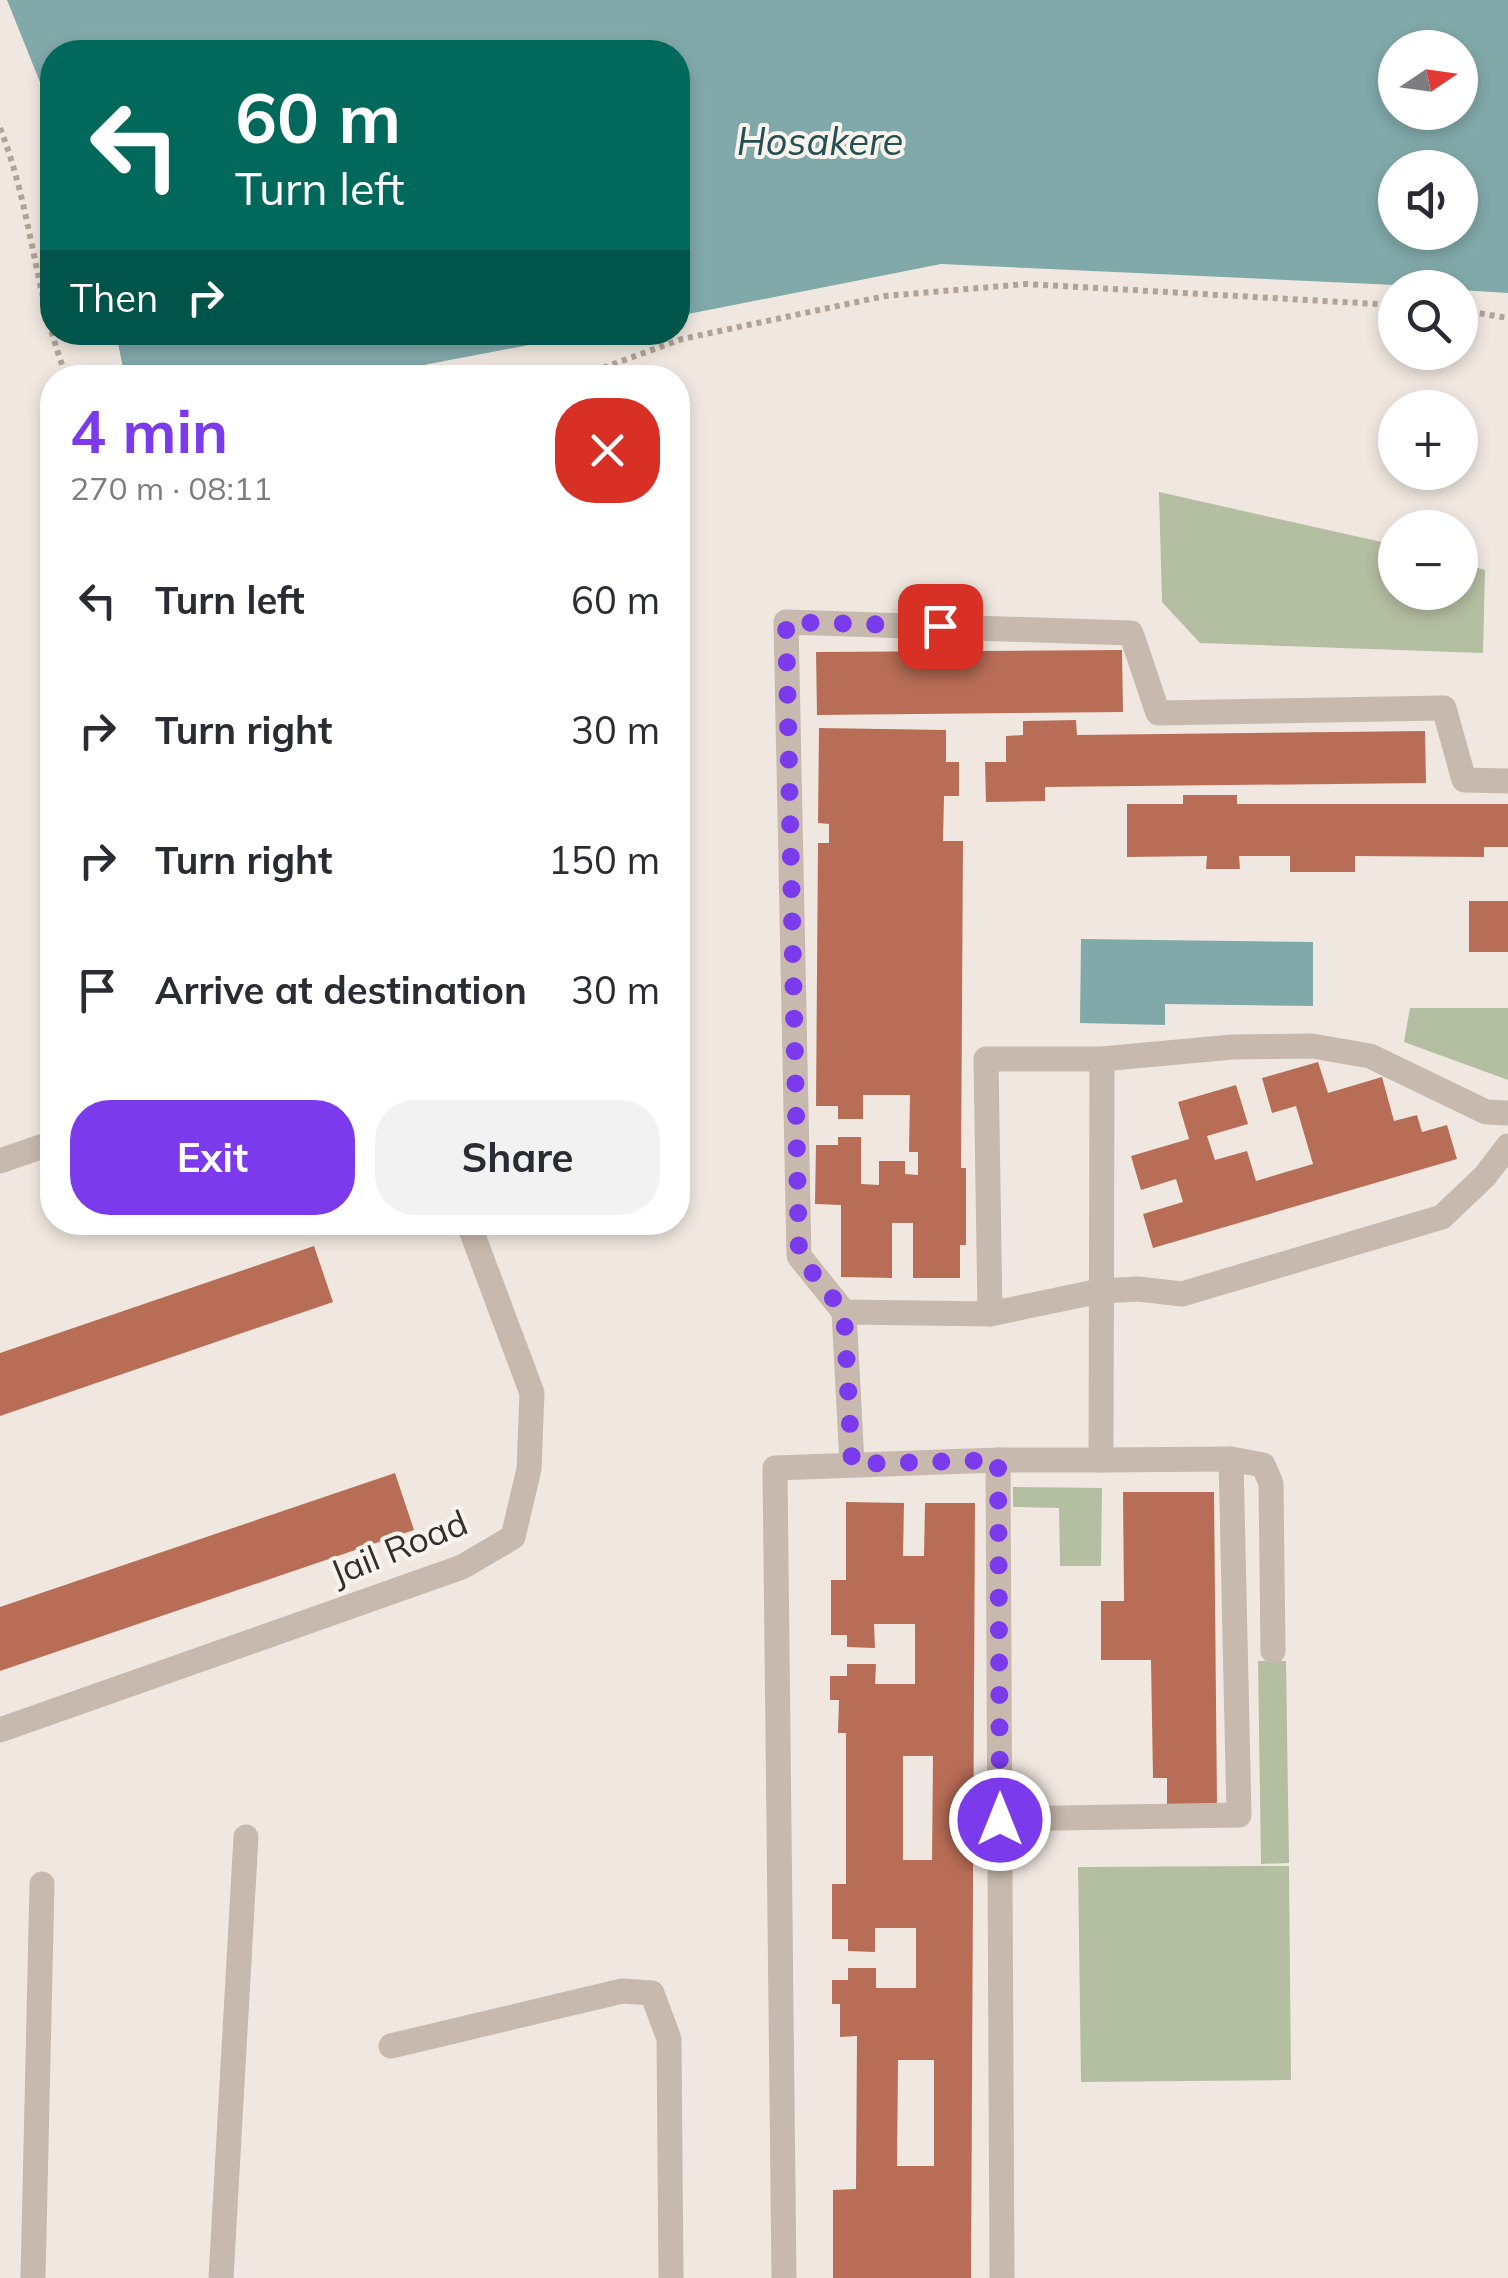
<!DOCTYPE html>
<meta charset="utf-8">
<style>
:root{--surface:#fff;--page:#f2f2f3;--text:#2b2b33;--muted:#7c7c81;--accent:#7c3aed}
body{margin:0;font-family:Mulish,sans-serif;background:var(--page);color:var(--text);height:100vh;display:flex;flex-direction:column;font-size:38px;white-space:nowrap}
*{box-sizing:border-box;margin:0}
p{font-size:32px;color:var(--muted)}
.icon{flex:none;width:55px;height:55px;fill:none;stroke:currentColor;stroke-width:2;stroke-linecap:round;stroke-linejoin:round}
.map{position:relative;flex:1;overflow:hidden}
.details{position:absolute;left:40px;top:365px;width:650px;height:870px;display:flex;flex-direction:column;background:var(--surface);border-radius:40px;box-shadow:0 5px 15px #0003}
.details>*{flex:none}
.guide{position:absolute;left:40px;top:40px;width:650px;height:305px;border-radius:40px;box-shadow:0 5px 15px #0003;background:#00695c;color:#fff;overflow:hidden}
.needle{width:65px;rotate:77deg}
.fabs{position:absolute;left:1378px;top:30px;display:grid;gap:20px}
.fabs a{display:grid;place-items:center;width:100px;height:100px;border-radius:50%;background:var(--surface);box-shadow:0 5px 15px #0003;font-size:50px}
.pin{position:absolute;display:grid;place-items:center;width:85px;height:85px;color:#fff;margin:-42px;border-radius:20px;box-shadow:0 5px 15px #0006}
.me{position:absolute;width:110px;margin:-55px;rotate:0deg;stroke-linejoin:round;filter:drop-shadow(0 0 8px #0008)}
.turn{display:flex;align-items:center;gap:35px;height:210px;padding:0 30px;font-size:45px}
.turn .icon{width:130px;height:130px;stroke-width:2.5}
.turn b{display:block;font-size:70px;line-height:85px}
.then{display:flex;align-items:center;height:95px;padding:0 30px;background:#0003;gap:20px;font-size:38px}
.round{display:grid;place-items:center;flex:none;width:105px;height:105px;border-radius:40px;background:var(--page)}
.head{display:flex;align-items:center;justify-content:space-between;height:170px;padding:0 30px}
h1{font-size:60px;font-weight:700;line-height:75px;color:var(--accent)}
.button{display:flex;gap:20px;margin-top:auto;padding:20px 30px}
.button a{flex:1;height:115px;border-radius:40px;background:var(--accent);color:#fff;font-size:40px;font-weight:700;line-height:115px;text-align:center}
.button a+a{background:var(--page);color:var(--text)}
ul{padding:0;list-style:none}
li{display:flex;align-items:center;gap:30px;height:130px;padding:0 30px}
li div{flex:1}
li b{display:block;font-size:38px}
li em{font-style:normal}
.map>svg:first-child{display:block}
.green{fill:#b4bea1}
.water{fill:#82a9aa;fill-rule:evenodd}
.building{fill:#b86d56;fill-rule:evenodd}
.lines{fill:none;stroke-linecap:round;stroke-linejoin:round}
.path{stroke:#b3a397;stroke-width:6;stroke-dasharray:5 5;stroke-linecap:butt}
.minor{stroke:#c7b9ad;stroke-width:25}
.route{stroke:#7c3aed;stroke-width:18;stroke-dasharray:0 32.4}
.labels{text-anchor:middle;stroke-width:8;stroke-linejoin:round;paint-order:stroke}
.street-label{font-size:35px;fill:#362e2b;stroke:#f8f3ec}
.water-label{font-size:38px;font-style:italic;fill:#255053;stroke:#f8f3ec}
</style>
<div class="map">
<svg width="1508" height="2278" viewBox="0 0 1508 2278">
<rect width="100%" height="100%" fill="#f0e8e0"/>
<g class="green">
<polygon points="1159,492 1395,545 1395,592 1460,592 1460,563 1485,570 1483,653 1200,643 1162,602"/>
<polygon points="1410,1008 1508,1008 1508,1080 1404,1042"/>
<polygon points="1013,1487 1102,1488 1101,1566 1060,1566 1059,1508 1013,1507"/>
<polygon points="1258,1661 1286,1661 1289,1863 1261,1864"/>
<polygon points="1289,1866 1291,2080 1081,2082 1078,1867"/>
</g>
<g class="water">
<path d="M7 0H1508V293L1460 290V288L941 264 678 316V52H52V112ZM1395 48H1460V112H1395ZM1395 168H1460V232H1395Z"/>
<polygon points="116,333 116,332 592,333 361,377 144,377 123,368"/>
<polygon points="1081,939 1313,942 1313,1006 1165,1004 1165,1025 1080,1023"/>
</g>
<g class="building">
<polygon points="1122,650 1123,712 817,715 816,652"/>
<polygon points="1076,720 1077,735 1425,731 1426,783 1045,787 1045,801 986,802 985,762 1006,762 1006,736 1023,735 1023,721"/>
<polygon points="819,728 946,730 946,762 959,762 959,796 944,796 943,841 963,841 961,1168 966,1168 966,1245 960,1245 960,1278 913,1278 913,1223 892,1223 892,1278 841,1277 841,1205 815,1204 816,1145 838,1145 838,1137 861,1137 861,1184 879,1185 879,1161 905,1161 905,1174 918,1175 918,1152 909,1152 910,1095 863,1095 863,1119 838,1119 838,1106 816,1106 818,843 829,843 829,824 818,823"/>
<polygon points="1183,795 1237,795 1237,804 1508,804 1508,847 1484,847 1484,857 1355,856 1355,872 1290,872 1290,856 1239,856 1240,869 1206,869 1207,856 1127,857 1127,804 1183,804"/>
<rect x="1469" y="901" width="39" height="51"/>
<polygon points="1318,1062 1328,1093 1382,1077 1394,1121 1417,1115 1422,1132 1447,1125 1457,1159 1153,1248 1143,1214 1183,1202 1176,1179 1141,1190 1131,1156 1189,1139 1178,1102 1236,1085 1248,1124 1207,1136 1215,1160 1247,1151 1256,1181 1313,1164 1296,1106 1272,1113 1262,1078"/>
<polygon points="314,1246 333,1302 0,1416 0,1353"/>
<polygon points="395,1473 414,1530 0,1671 0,1607"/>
<polygon points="1123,1492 1214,1492 1217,1806 1167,1806 1167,1778 1153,1778 1151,1660 1101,1660 1101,1601 1124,1601"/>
<path d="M846 1502 904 1503 903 1556H924L925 1503H975L971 2278H833V2190L856 2189 857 2036 840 2037V2004H832V1980H848V1968H876V1988H916V1928H875V1952L848 1951V1939H832V1884H846V1733H838L839 1700H830V1676H847V1664H876L875 1684H915V1624H874L875 1648 847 1647V1635H831V1580H846ZM903 1756H933L932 1860H903ZM898 2060H934V2166H897Z"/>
</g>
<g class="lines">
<g class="path">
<path d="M0 128C32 208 35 297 67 378"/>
<polyline points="1460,310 1508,318"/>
<polyline points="575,378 682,339 885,296 1026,284 1395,305"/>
</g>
<g class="minor">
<polyline points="1508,1113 1486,1112 1370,1056 1312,1046 1232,1047 1102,1059 986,1059 990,1314 1100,1291 1138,1289 1182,1294 1442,1217 1485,1176 1508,1146"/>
<polyline points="0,1161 52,1143"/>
<polyline points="844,1312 799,1256 786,622 1131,633 1158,713 1444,708 1464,780 1508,781"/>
<polyline points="1231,1459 1263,1465 1271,1483 1273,1651"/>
<polyline points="852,1464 844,1312 990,1314"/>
<polyline points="0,1730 462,1567 513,1537 529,1469 532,1393 468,1222"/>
<polyline points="1000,1819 1239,1815 1231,1459 1101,1460"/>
<polyline points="391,2046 622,1991 652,1993 669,2039 671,2278"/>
<polyline points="33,2278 42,1884"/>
<polyline points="221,2278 246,1837"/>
<polyline points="784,2278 775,1468 998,1460"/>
<polyline points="1002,2278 998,1460 1101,1460 1102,1059"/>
</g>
</g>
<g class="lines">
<polyline class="route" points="940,626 786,622 799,1256 844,1312 852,1464 998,1460 1000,1820"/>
</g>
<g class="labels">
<g class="street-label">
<text transform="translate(399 1548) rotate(-22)" y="12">Jail Road</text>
</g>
<g class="water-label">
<text x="820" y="155">Hosakere</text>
</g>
</g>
</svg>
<div class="fabs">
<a><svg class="needle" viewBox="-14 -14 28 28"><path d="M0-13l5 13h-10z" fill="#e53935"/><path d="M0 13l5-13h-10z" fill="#7c7c81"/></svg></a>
<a><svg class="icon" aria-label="sound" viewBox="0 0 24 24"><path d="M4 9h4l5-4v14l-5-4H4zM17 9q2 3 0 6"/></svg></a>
<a><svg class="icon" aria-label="search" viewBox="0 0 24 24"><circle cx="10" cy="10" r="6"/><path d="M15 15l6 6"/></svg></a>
<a>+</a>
<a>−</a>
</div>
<div class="pin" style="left:940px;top:626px;background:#d93025"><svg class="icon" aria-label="arrive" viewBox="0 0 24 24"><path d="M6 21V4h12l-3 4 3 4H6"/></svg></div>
<svg class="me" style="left:1000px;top:1820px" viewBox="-20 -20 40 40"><circle r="17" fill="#7c3aed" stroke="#fff" stroke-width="3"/><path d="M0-11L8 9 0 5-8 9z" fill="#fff"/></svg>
<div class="guide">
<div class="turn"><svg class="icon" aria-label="left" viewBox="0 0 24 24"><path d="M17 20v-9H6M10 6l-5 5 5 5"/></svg><div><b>60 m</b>Turn left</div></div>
<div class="then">Then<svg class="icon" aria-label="right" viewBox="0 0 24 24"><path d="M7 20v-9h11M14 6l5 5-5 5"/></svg></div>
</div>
<section class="details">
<div class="head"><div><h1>4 min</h1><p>270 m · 08:11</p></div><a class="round" style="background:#d93025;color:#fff"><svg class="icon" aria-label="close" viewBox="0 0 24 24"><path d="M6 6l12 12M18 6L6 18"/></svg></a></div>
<ul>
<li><svg class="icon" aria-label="left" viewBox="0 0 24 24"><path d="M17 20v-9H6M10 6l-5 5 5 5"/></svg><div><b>Turn left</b></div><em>60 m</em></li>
<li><svg class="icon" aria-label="right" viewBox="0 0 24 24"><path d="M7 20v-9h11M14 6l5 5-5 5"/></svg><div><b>Turn right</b></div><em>30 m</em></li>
<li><svg class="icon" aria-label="right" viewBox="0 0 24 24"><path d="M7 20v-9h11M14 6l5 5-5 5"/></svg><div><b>Turn right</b></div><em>150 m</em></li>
<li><svg class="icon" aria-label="arrive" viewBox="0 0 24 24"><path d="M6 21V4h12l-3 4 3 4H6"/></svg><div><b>Arrive at destination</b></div><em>30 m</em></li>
</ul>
<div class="button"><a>Exit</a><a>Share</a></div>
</section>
</div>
